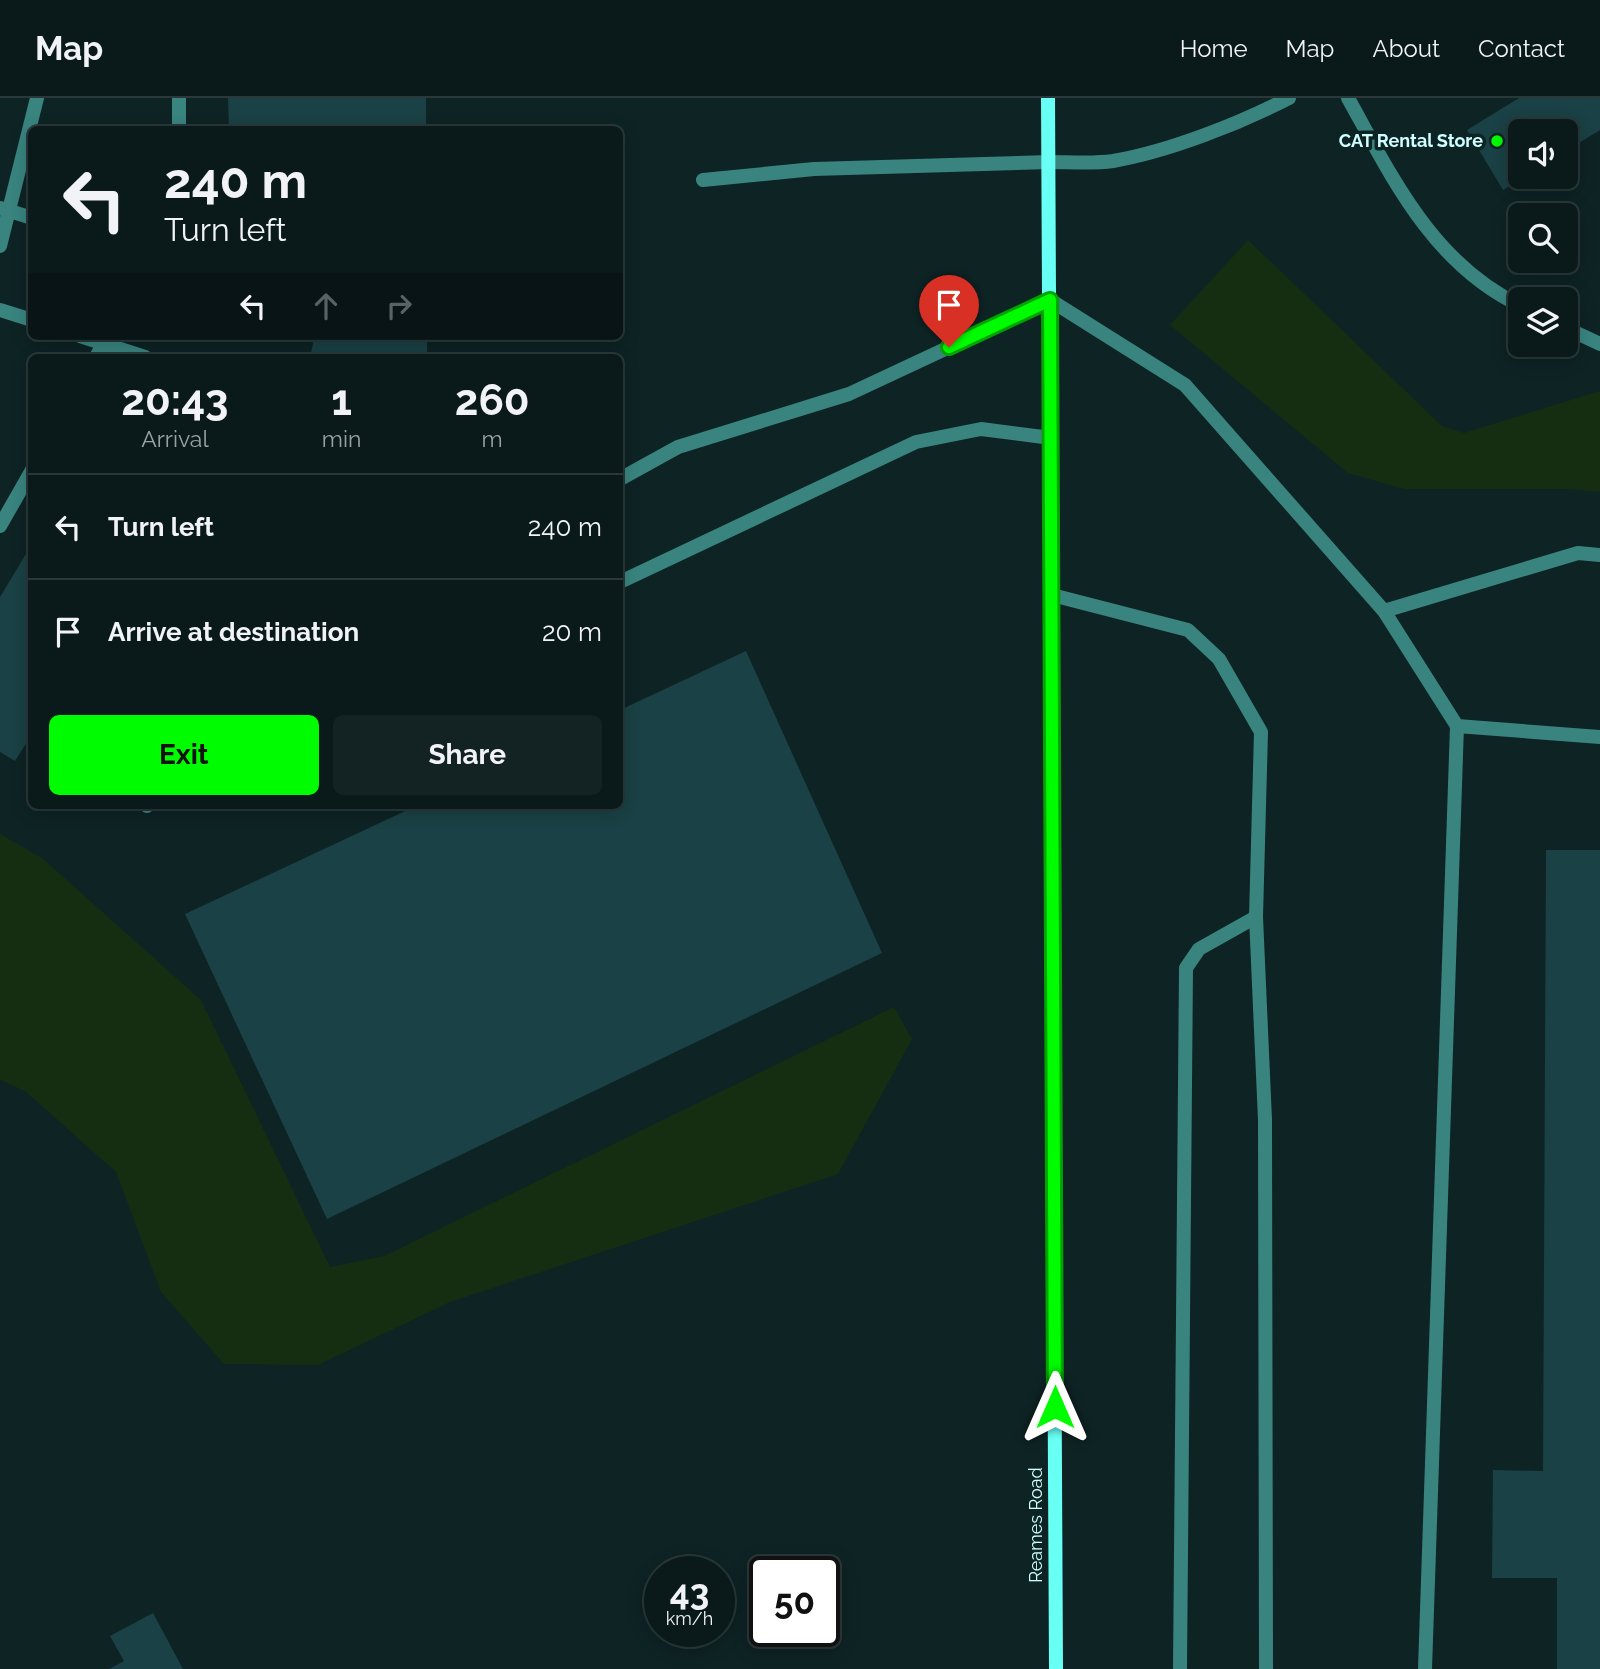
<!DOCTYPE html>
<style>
:root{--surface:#0a1a1b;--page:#132324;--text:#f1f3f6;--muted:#99a1a3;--line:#2a383a;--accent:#00fc01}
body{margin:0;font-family:Raleway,sans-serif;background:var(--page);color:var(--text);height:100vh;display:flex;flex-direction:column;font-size:26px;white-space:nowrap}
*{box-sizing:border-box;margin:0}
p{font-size:23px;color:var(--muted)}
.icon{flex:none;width:38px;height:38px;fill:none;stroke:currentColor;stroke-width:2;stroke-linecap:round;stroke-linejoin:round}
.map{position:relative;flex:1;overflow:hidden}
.sheet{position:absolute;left:28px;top:256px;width:595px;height:455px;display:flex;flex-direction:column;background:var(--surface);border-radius:10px;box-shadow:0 4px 18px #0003,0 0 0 2px var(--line)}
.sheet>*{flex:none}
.banner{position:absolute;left:28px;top:28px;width:595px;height:214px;border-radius:10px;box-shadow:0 4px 18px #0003,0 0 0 2px var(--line);background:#0a1a1b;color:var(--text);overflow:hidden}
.controls{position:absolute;left:1508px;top:21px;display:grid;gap:14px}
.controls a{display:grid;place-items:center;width:70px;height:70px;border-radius:10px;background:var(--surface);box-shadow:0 4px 18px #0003,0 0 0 2px var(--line);font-size:35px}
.speed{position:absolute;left:644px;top:1458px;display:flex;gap:14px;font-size:35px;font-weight:700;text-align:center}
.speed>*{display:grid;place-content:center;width:91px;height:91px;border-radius:50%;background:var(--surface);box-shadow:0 4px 18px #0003,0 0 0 2px var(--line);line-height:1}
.speed small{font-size:18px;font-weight:400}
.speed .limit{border:4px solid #111;border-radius:10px;background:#fff;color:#111}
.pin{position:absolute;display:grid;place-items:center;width:60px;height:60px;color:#fff;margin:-72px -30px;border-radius:50% 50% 50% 0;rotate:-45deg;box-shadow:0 0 7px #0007}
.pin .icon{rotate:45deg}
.me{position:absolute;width:77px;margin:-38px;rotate:0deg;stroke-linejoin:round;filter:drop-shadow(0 0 5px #0008)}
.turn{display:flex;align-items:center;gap:24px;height:147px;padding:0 21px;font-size:32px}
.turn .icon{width:91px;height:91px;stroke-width:2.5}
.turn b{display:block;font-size:49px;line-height:60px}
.lanes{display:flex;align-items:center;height:66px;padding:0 21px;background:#0003;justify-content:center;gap:35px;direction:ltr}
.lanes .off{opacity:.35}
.eta{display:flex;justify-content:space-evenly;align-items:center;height:119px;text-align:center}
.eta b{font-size:42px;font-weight:700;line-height:49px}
.action{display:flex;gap:14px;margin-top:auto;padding:14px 21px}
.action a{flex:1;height:80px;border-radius:10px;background:var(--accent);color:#111;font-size:28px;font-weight:700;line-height:80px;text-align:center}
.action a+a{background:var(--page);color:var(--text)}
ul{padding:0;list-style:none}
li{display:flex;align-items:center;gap:21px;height:105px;padding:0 21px;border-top:2px solid var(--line)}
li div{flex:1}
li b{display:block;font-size:26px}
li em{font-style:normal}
header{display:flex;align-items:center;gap:42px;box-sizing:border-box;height:98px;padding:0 35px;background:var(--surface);border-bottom:2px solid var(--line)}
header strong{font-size:33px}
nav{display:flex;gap:38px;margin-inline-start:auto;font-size:24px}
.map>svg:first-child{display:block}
.green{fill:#152e11}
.building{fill:#1a4145}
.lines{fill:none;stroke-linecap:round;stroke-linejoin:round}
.service{stroke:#39847f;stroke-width:14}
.minor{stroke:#39847f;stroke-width:14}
.secondary{stroke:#68fff4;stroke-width:14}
.route-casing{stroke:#00a401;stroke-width:18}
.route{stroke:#00fc01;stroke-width:12}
.poi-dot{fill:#00fc01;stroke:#0e2324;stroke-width:2.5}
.labels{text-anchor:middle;stroke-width:7;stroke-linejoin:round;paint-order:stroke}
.poi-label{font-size:18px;font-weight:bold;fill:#d1feff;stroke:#0e2324;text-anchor:end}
.street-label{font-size:18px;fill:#d1feff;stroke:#0e2324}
</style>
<header>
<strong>Map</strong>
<nav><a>Home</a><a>Map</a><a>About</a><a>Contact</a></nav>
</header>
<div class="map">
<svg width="1600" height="1571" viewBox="0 0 1600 1571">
<rect width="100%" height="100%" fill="#0e2324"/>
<g class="green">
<polygon points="1248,142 1442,328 1464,335 1600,293 1600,394 1568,391 1404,391 1348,375 1170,227"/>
<polygon points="0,736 42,760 201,902 330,1169 384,1158 894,909 912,941 838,1076 450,1204 318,1267 224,1266 161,1194 116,1074 25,993 0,982"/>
</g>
<g class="building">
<polygon points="228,0 426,0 426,32 229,32"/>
<polygon points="1519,0 1600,0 1600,32 1566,53 1566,33 1521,33 1521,79 1525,79 1503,92 1467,32"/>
<polygon points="315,238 427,238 427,259 310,259"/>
<polygon points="32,446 32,636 15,663 0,654 0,499"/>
<polygon points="746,553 882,855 327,1121 185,816 418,707 620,707 620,612"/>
<polygon points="1546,752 1600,752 1600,1571 1557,1571 1557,1480 1492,1480 1493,1372 1543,1373"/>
<polygon points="153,1515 183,1571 109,1571 124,1563 110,1538"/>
</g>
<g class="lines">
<g class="service">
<polyline points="179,0 179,32"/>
<path d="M1348 0C1393 81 1433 166 1521 208"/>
<polyline points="703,82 814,71 1049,64"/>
<polyline points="0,110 32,120"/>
<polyline points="0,212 32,222"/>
<polyline points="1566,230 1600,246"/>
<polyline points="80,238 145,259"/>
<polyline points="96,259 103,246"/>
<polyline points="620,381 678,349 849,296 1050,202 1185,287 1384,513 1457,628 1425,1571"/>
<polyline points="0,428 32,372"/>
<polyline points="620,484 916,344 981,331 1051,340"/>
<polyline points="1052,497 1188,532 1219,561 1261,634 1256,819 1265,1022 1266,1571"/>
<polyline points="1384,513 1578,455 1600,457"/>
<polyline points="1457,628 1600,639"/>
<polyline points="147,708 148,707"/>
<polyline points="1180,1571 1186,870 1199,851 1256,819"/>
</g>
<g class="minor">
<path d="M1049 64C1069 64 1093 66 1113 63 1170 53 1238 26 1289 0"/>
<polyline points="0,148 37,0"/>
</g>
<polyline class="secondary" points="1048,0 1056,1571"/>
</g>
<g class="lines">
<g class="route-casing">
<polyline id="route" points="949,249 1050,202 1055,1309"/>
</g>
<use href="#route" class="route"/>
</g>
<circle class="poi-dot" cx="1497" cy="43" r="7"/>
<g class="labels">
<g class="poi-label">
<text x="1483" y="49">CAT Rental Store</text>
</g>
<g class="street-label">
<text transform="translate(1036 1427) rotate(-90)" y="6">Reames Road</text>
</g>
</g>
</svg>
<div class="controls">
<a><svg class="icon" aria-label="sound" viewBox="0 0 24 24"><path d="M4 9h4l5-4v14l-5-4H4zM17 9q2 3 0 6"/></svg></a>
<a><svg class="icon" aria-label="search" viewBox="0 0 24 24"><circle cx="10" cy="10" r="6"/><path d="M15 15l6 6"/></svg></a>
<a><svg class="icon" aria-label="layers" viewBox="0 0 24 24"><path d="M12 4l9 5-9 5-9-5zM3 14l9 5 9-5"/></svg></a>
</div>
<div class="speed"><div>43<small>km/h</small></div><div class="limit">50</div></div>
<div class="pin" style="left:949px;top:249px;background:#d93025"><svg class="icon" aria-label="arrive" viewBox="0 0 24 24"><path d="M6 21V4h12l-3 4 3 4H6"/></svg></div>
<svg class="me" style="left:1055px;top:1309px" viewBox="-20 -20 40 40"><path d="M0-17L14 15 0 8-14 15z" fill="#00fc01" stroke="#fff" stroke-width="4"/></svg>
<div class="banner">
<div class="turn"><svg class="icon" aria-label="left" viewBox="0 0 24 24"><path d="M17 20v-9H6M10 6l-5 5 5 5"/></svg><div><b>240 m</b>Turn left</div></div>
<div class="lanes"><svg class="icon" aria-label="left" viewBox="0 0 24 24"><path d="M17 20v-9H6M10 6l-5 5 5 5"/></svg><svg class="icon off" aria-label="ahead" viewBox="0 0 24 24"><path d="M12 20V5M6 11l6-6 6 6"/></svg><svg class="icon off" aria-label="right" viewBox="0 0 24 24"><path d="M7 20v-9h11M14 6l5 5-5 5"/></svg></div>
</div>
<section class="sheet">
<div class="eta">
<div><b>20:43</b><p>Arrival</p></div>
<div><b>1</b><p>min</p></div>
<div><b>260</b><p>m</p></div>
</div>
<ul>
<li><svg class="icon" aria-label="left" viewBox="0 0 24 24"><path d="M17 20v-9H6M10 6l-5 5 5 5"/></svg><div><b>Turn left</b></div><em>240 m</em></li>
<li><svg class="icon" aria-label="arrive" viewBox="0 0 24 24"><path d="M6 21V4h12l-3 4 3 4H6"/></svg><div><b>Arrive at destination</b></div><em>20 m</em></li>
</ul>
<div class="action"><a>Exit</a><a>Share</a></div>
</section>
</div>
